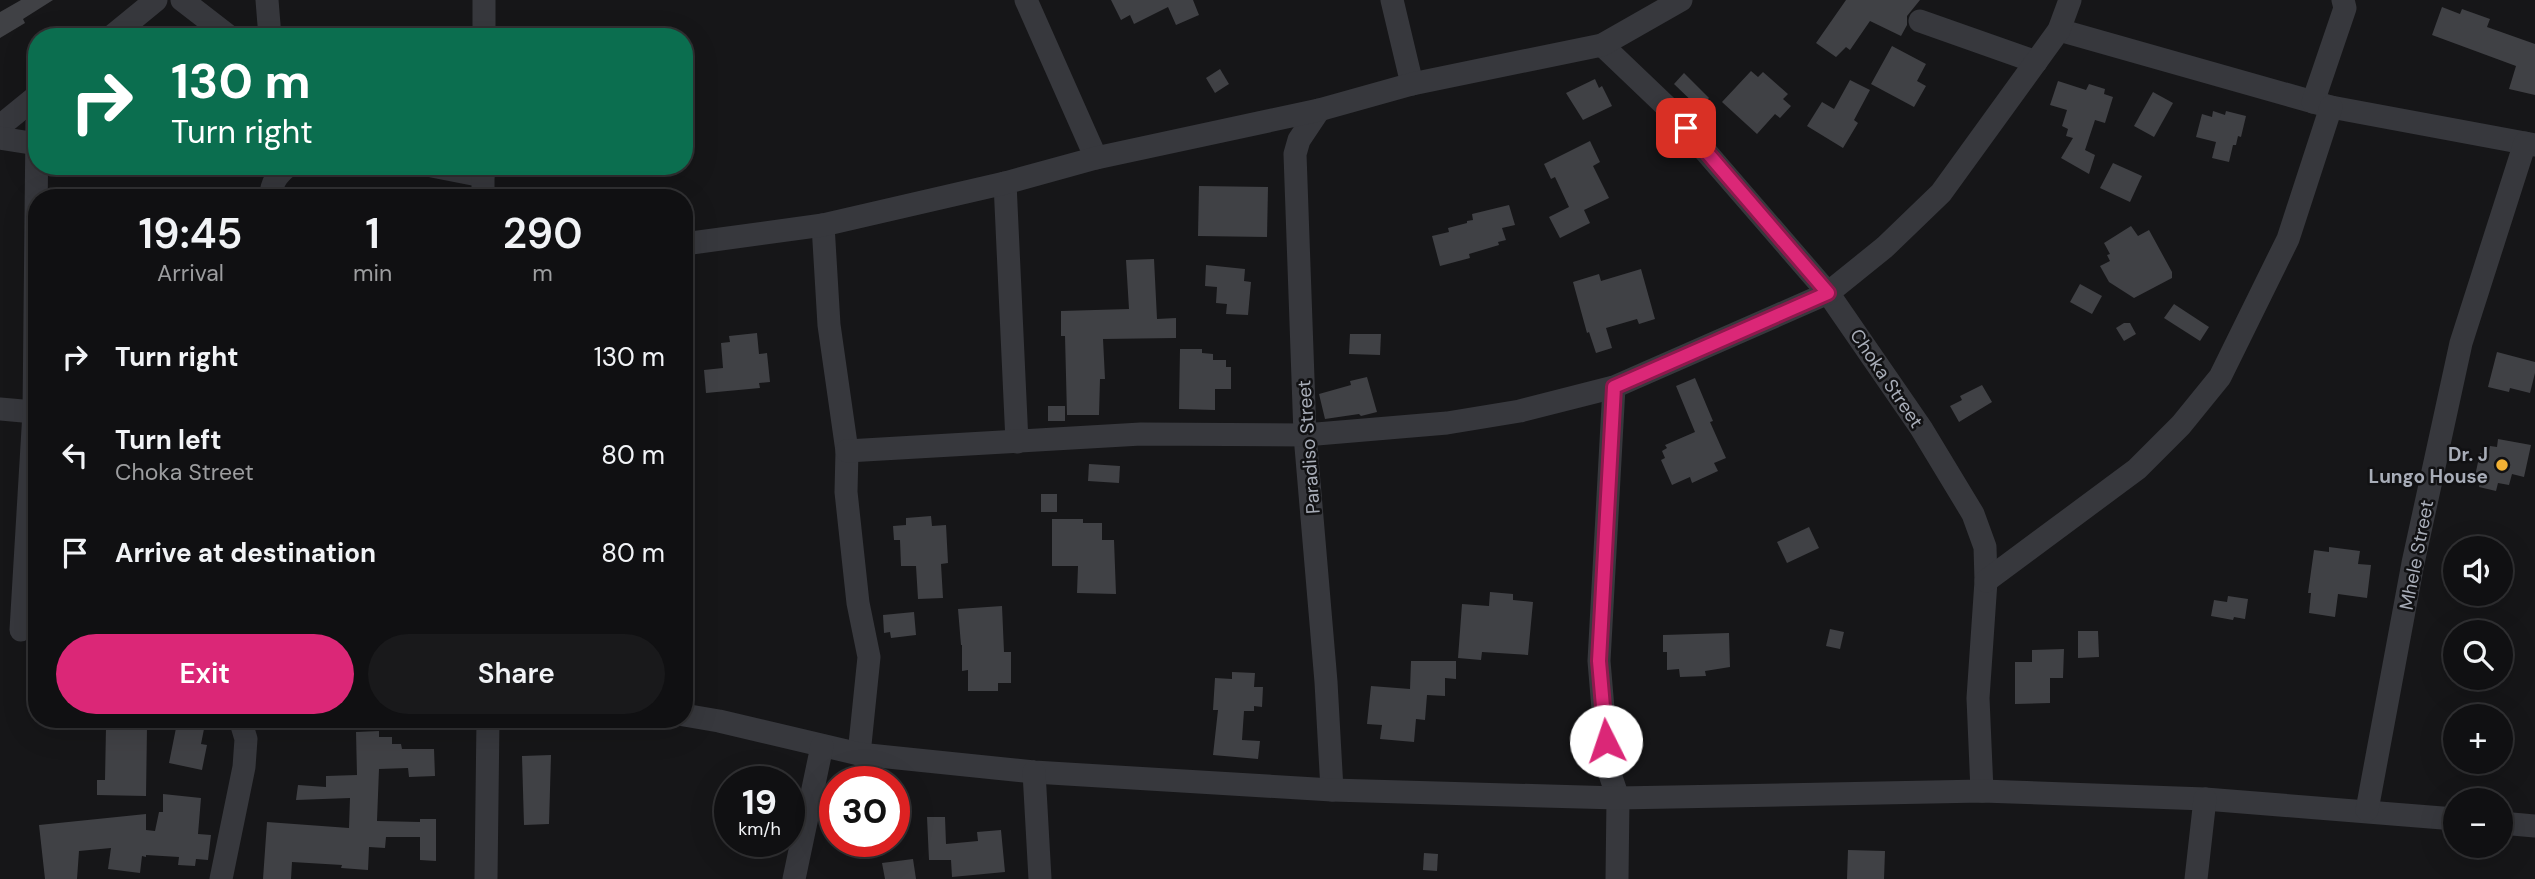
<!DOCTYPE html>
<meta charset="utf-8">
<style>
:root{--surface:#101012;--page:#19191b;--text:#f1f3f6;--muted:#9c9d9f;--line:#303032;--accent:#db2777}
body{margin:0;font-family:"DM Sans",sans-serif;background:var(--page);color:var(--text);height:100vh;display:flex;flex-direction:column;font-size:26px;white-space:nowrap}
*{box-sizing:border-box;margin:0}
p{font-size:23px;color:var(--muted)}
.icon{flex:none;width:38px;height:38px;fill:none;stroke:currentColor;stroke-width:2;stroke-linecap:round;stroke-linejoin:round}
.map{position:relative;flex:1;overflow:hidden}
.side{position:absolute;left:28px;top:189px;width:665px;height:539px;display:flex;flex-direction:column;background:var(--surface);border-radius:28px;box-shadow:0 7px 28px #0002,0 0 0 2px var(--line)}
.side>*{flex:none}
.banner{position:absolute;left:28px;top:28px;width:665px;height:147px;border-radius:28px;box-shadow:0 7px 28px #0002,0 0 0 2px var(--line);background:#0b6e4f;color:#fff;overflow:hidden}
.fabs{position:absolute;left:2443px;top:536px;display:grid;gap:14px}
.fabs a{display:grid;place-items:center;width:70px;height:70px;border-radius:50%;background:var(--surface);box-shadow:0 7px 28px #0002,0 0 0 2px var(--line);font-size:35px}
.speed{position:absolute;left:714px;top:766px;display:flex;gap:14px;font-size:35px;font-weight:700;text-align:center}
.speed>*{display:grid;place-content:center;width:91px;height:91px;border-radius:50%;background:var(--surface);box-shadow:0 7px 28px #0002,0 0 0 2px var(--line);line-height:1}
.speed small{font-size:18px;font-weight:400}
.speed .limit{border:10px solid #d22;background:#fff;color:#111}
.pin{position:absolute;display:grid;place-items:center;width:60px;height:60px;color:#fff;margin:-30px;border-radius:14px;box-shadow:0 4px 10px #0006}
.me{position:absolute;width:77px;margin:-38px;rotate:356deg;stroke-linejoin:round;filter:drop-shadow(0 0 5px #0008)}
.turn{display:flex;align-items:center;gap:24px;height:147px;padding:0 28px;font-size:32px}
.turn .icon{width:91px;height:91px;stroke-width:2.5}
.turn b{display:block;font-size:49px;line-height:60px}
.eta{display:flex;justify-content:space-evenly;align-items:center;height:119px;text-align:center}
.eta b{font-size:42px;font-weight:600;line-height:49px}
.cta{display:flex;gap:14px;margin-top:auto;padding:14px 28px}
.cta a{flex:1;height:80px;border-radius:42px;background:var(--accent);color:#fff;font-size:28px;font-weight:600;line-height:80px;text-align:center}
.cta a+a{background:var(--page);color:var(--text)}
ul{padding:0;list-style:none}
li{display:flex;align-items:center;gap:21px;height:98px;padding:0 28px}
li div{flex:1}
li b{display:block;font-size:26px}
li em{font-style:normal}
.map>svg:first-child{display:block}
.building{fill:#404145}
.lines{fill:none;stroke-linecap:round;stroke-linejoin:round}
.minor{stroke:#37383d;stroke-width:23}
.route-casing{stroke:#8e194d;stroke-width:18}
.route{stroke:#db2777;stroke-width:12}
.poi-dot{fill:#f2b134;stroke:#111113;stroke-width:2.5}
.labels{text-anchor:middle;stroke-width:5;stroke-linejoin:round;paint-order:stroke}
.street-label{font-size:19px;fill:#a8adb8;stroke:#111113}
.poi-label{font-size:19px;font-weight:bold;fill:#a8adb8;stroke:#111113;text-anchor:end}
</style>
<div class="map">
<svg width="2535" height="879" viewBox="0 0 2535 879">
<rect width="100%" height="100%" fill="#161618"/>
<g class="building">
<polygon points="21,0 53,0 23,19 25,23 0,38 0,12"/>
<polygon points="1111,0 1193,0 1199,15 1176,25 1168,7 1134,24 1130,15 1121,20"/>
<polygon points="1846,0 1920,0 1907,16 1907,25 1901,36 1870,21 1850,50 1846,47 1836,57 1816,43"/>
<polygon points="2442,7 2460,14 2462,9 2490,19 2487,27 2535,44 2535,95 2509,89 2516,66 2432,35"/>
<polygon points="1892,46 1926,64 1917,81 1926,86 1914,107 1871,84"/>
<polygon points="1220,69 1229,84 1215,93 1206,78"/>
<polygon points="1751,71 1758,77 1763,72 1788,94 1783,99 1791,106 1780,118 1775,114 1757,134 1722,102"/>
<polygon points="1684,73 1709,98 1699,108 1674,84"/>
<polygon points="1595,79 1599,88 1602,86 1612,106 1583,120 1566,93"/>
<polygon points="1850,80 1870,90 1854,120 1858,123 1843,148 1807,126 1822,102 1834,109"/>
<polygon points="2058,81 2086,90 2089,84 2105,89 2104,94 2113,97 2105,123 2095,120 2085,150 2095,155 2089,174 2061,158 2073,138 2066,136 2068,129 2062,126 2067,110 2050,105"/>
<polygon points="2153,92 2173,103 2154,137 2134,126"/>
<polygon points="2213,111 2225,115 2226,111 2246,116 2241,137 2238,136 2236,145 2233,145 2229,162 2212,158 2216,142 2196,137 2202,114 2212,117"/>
<polygon points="1590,141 1600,162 1593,166 1609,198 1584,210 1590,223 1560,238 1549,217 1569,207 1555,177 1551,179 1544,164"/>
<polygon points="2113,163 2142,176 2130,202 2100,188"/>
<polygon points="1199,186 1268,187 1267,237 1198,236"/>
<polygon points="1509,205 1515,225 1502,228 1506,240 1498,242 1499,245 1469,254 1470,258 1440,266 1432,236 1449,232 1448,228 1467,223 1467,221 1473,220 1472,214"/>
<polygon points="2131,226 2138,236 2149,230 2172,272 2172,278 2134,298 2109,282 2100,266 2110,261 2107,255 2110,254 2104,243"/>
<polygon points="1154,259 1157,319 1176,318 1176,338 1103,339 1105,379 1100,379 1099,415 1067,415 1065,336 1061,336 1061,311 1129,309 1126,260"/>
<polygon points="1206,265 1245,269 1244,281 1251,282 1248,315 1226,314 1227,304 1216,303 1217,287 1205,286"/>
<polygon points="1641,269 1655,319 1639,324 1637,319 1606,328 1612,348 1596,353 1589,332 1587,333 1573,282 1599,274 1601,281"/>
<polygon points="2080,284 2102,296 2092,314 2070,302"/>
<polygon points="2174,304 2209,327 2200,341 2164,318"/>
<polygon points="2124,323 2130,323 2136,334 2124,341 2116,328"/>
<polygon points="757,333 759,354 767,353 770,382 759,383 760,388 706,393 704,370 723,368 721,343 730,342 729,336"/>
<polygon points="1350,334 1381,334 1380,355 1349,354"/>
<polygon points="1180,349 1202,349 1202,353 1213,354 1213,360 1226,360 1226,367 1231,367 1231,389 1215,389 1215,410 1179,409"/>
<polygon points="2497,352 2535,362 2535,373 2530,393 2510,388 2509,392 2488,387"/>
<polygon points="1367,377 1377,412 1361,416 1359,414 1325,419 1319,394 1351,385 1350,381"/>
<polygon points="1695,378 1713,421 1710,422 1726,458 1714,463 1718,471 1692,483 1690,477 1672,485 1661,460 1665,458 1662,451 1667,448 1665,445 1695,432 1676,386"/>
<polygon points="1982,385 1992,402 1959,422 1950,406 1962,400 1960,396"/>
<rect x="1048" y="406" width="17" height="15"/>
<polygon points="2498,439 2531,445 2524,477 2512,474 2509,485 2498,483 2496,491 2479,487 2481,477 2475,476 2480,453 2488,455 2490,446 2497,447"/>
<polygon points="1089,464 1120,466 1119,483 1088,481"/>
<rect x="1041" y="494" width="16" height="18"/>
<polygon points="931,516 932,526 946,525 948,563 941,564 943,598 918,599 916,566 901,566 900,540 894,540 893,526 906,525 906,518"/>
<polygon points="1052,519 1083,519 1083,523 1102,523 1102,540 1114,540 1116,594 1077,593 1078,566 1052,566"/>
<polygon points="1809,527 1819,548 1787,563 1777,542"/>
<polygon points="2329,547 2360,551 2358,564 2371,565 2367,598 2338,594 2335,617 2309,613 2311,593 2308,593 2314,550 2329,552"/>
<polygon points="1490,592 1513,594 1513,600 1533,602 1528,655 1482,652 1481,660 1458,658 1462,604 1489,606"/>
<polygon points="2228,596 2248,599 2245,619 2234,617 2233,620 2211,616 2214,600 2227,602"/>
<polygon points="1002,606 1004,652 1011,652 1011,683 998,683 998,691 968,691 968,670 962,671 962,645 961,645 958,609"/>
<polygon points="914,612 916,635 891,638 890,632 884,633 883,615"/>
<polygon points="1830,629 1844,632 1840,649 1826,646"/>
<polygon points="2078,631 2098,631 2099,657 2078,658"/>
<polygon points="1729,633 1730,667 1705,671 1706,676 1680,677 1679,669 1667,670 1667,652 1663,652 1663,635"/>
<polygon points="2064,649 2063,678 2050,678 2050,703 2015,704 2015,662 2032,662 2032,650"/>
<polygon points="1411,661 1456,661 1456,679 1445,678 1445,696 1427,695 1425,720 1416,719 1414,742 1380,739 1382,725 1367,724 1371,686 1410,689"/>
<polygon points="1232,672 1255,673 1254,687 1263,687 1262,707 1254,706 1254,711 1244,711 1242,740 1260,741 1258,759 1213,755 1218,710 1213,710 1215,678 1232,679"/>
<polygon points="112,722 141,722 141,727 147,727 146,796 97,795 97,780 105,780 106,727 112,727"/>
<polygon points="177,723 204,729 201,744 207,745 202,770 169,763"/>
<polygon points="379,731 379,737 392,737 392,744 401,744 402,749 434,749 435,776 409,777 408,768 379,769 377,821 420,822 420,819 436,819 436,861 420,860 420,837 386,837 385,848 369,847 368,870 341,868 342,865 292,862 291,879 263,879 267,822 349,828 350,798 296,800 298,785 326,787 326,776 357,775 356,732"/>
<polygon points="551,755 549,824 524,825 522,756"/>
<polygon points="163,794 201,798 198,834 211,835 208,860 196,859 195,866 178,865 179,857 146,855 146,857 142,856 140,873 108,869 111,848 79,851 77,879 45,879 39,825 146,814 146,830 155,831 159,812 163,812"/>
<polygon points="927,817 945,817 946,844 978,841 977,832 1001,830 1005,872 952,877 951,860 929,860"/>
<polygon points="1848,850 1885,851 1884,879 1847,879"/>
<polygon points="1424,853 1438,854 1437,871 1423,870"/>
<polygon points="913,859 916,879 885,879 882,863"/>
</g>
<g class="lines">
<g class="minor">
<polyline points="182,0 230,37"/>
<polyline points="267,0 270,37"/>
<polyline points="1026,0 1096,158"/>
<polyline points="1392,0 1412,84"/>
<polyline points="1920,21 2036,62"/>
<polyline points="2059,30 2331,107 2535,145"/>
<polyline points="111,37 156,0"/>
<polyline points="484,37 484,0"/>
<polyline points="1602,45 1668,108 1828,293 1921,428 1973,514 1985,547 1986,581 1978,698 1982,791"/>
<polyline points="2313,102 2345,8 2343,0"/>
<polyline points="1319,110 1299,140 1295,154 1305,435 1326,682 1332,790"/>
<polyline points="0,126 37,96"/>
<polyline points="0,138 37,144"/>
<polyline points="432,166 483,176"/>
<polyline points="1005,183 1017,442"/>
<path d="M270 198C272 183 276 175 288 166"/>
<polyline points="483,198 483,166"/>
<polyline points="823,225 829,325 847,451 846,492 858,603 869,657 859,754"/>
<polyline points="684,244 823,225 1005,183 1096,158 1319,110 1412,84 1602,45 1681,0"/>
<polyline points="1614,387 1599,661 1608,768 1618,798 1617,879"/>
<polyline points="0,409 34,412"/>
<polyline points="847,451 1141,434 1305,435 1447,423 1520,411 1614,387 1828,293 1885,247 1941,193 2059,30 2070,0"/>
<polyline points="1986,581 2137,469 2181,425 2220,377 2288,239 2331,107"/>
<polyline points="21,630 34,412 37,123"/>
<polyline points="684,715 719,721 859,754 1034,772 1332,790 1618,798 1982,791 2205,799 2455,819"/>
<polyline points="1034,772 1040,879"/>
<polyline points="2367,810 2413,563 2461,343 2525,143"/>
<polyline points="2501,823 2535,826"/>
<polyline points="221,879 244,767 246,739 240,719"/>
<polyline points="486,879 488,719"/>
<polyline points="794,879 822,746"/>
<polyline points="2196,879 2205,799"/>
</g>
</g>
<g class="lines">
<g class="route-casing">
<polyline id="route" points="1606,741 1599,661 1614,387 1828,293 1686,128"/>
</g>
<use href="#route" class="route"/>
</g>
<circle class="poi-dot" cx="2502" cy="465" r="7"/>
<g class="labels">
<g class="street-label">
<text transform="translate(1887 378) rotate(56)" y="7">Choka Street</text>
<text transform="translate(1308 447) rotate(-94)" y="7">Paradiso Street</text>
<text transform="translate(2416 555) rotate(-79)" y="7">Mhele Street</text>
</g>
<g class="poi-label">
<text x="2488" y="461">Dr. J<tspan x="2488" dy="22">Lungo House</tspan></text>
</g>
</g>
</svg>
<div class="fabs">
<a><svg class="icon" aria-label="sound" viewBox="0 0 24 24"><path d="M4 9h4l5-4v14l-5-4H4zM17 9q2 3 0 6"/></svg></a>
<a><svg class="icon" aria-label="search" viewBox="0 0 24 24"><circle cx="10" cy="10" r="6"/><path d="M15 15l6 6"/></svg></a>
<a>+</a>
<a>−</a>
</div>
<div class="speed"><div>19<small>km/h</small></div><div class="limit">30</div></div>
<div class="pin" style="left:1686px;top:128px;background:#d93025"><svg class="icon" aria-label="arrive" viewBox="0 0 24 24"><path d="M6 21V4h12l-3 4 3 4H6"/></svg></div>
<svg class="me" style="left:1606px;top:741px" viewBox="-20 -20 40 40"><circle r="19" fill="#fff"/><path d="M0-13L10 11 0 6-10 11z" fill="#db2777"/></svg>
<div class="banner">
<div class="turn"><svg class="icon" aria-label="right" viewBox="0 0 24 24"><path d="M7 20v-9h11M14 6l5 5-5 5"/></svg><div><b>130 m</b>Turn right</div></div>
</div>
<section class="side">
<div class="eta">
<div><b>19:45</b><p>Arrival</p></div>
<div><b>1</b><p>min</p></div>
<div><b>290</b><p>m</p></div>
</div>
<ul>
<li><svg class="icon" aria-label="right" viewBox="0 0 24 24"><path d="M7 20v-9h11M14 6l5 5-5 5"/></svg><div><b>Turn right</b></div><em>130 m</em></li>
<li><svg class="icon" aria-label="left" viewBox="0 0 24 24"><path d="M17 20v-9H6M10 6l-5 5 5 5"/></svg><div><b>Turn left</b><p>Choka Street</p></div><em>80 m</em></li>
<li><svg class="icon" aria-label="arrive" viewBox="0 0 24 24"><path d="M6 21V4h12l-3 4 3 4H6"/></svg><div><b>Arrive at destination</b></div><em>80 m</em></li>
</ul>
<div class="cta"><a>Exit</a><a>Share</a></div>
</section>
</div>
